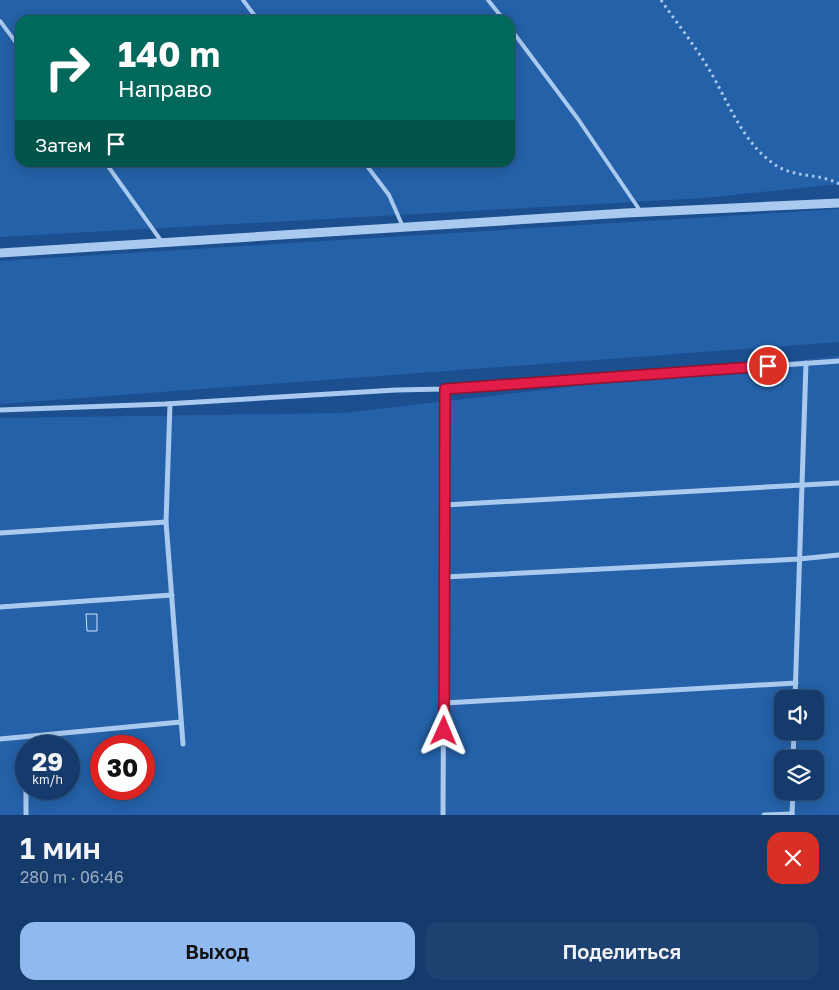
<!DOCTYPE html>
<html lang="ru">
<meta charset="utf-8">
<style>
:root{--surface:#143b6b;--page:#1d4271;--text:#f1f3f6;--muted:#9dadc1;--line:#33557e;--accent:#90b9f0}
body{margin:0;font-family:"Golos Text",sans-serif;background:var(--page);color:var(--text);height:100vh;display:flex;flex-direction:column;font-size:19px;white-space:nowrap}
*{box-sizing:border-box;margin:0}
p{font-size:16px;color:var(--muted)}
.icon{flex:none;width:28px;height:28px;fill:none;stroke:currentColor;stroke-width:2;stroke-linecap:round;stroke-linejoin:round}
.map{position:relative;height:815px;overflow:hidden}
.side{display:flex;flex-direction:column;background:var(--surface);flex:1}
.side>*{flex:none}
.guide{position:absolute;left:15px;top:15px;width:500px;height:152px;border-radius:15px;box-shadow:0 2px 12px #0003,0 0 0 1px var(--line);background:#00695c;color:#fff;overflow:hidden}
.fabs{position:absolute;left:774px;top:690px;display:grid;gap:10px}
.fabs a{display:grid;place-items:center;width:50px;height:50px;border-radius:10px;background:var(--surface);box-shadow:0 2px 12px #0003,0 0 0 1px var(--line);font-size:25px}
.speed{position:absolute;left:15px;top:735px;display:flex;gap:10px;font-size:25px;font-weight:700;text-align:center}
.speed>*{display:grid;place-content:center;width:65px;height:65px;border-radius:50%;background:var(--surface);box-shadow:0 2px 12px #0003,0 0 0 1px var(--line);line-height:1}
.speed small{font-size:12px;font-weight:400}
.speed .limit{border:8px solid #d22;background:#fff;color:#111}
.pin{position:absolute;display:grid;place-items:center;width:42px;height:42px;color:#fff;margin:-21px;border:2px solid #fff;border-radius:50%;box-shadow:0 1px 5px #0007}
.me{position:absolute;width:55px;margin:-28px;rotate:1deg;stroke-linejoin:round;filter:drop-shadow(0 0 4px #0008)}
.turn{display:flex;align-items:center;gap:18px;height:105px;padding:0 20px;font-size:22px}
.turn .icon{width:65px;height:65px;stroke-width:2.5}
.turn b{display:block;font-size:35px;line-height:42px}
.then{display:flex;align-items:center;height:48px;padding:0 20px;background:#0003;gap:10px;font-size:19px}
.round{display:grid;place-items:center;flex:none;width:52px;height:52px;border-radius:15px;background:var(--page)}
.head{display:flex;align-items:center;justify-content:space-between;height:85px;padding:0 20px}
h1{font-size:30px;font-weight:600;line-height:38px}
.button{display:flex;gap:10px;margin-top:auto;padding:10px 20px}
.button a{flex:1;height:58px;border-radius:15px;background:var(--accent);color:#111;font-size:20px;font-weight:600;line-height:58px;text-align:center}
.button a+a{background:var(--page);color:var(--text)}
.map>svg:first-child{display:block}
.green{fill:#2461a8;fill-rule:evenodd}
.building{fill:#2a66ad;stroke:#cfe3fa}
.lines{fill:none;stroke-linecap:round;stroke-linejoin:round}
.path{stroke:#a9c9ee;stroke-width:3;stroke-dasharray:2.5 4;stroke-linecap:butt}
.service{stroke:#a9c9ee;stroke-width:4}
.minor{stroke:#a9c9ee;stroke-width:5}
.tertiary{stroke:#a9c9ee;stroke-width:9}
.route-casing{stroke:#92132f;stroke-width:12}
.route{stroke:#e11d48;stroke-width:9}
</style>
<div class="map">
<svg width="839" height="815" viewBox="0 0 839 815">
<rect width="100%" height="100%" fill="#1b4f8f"/>
<g class="green">
<path d="M0 0H839V184L705 198 0 237ZM20 20H510V162H20Z"/>
<polygon points="839,209 839,342 0,404 0,261"/>
<path d="M839 356V815H0V418L343 413ZM782 699H815V731H782ZM26 746H69V789H26ZM101 746H144V789H101ZM782 759H815V791H782Z"/>
</g>
<polygon class="building" points="86,614 97,614 97,631 87,631"/>
<g class="lines">
<path class="path" d="M661 0C676 22 693 43 707 66 728 100 742 144 777 166 796 178 820 173 839 184"/>
<g class="service">
<polyline points="243,0 258,20"/>
<polyline points="488,0 504,20"/>
<polyline points="0,21 20,48"/>
<polyline points="510,28 578,119 641,212"/>
<polyline points="105,162 162,242"/>
<polyline points="364,162 389,195 403,227"/>
</g>
<g class="minor">
<polyline points="170,404 166,522 183,744"/>
<polyline points="0,410 165,404 396,390 445,389 839,361"/>
<polyline points="445,505 839,483"/>
<polyline points="0,533 166,522"/>
<polyline points="445,577 799,559 839,555"/>
<polyline points="0,607 172,595"/>
<polyline points="795,699 806,363"/>
<polyline points="445,703 796,683"/>
<polyline points="0,739 181,722"/>
<polyline points="34,746 41,737"/>
<polyline points="793,759 794,731"/>
<polyline points="26,815 26,780"/>
<polyline points="443,815 445,389"/>
<polyline points="764,815 792,814"/>
<polyline points="792,815 793,791"/>
</g>
<polyline class="tertiary" points="0,253 626,213 839,203"/>
</g>
<g class="lines">
<g class="route-casing">
<polyline id="route" points="444,731 445,389 768,366"/>
</g>
<use href="#route" class="route"/>
</g>
</svg>
<div class="fabs">
<a><svg class="icon" aria-label="sound" viewBox="0 0 24 24"><path d="M4 9h4l5-4v14l-5-4H4zM17 9q2 3 0 6"/></svg></a>
<a><svg class="icon" aria-label="layers" viewBox="0 0 24 24"><path d="M12 4l9 5-9 5-9-5zM3 14l9 5 9-5"/></svg></a>
</div>
<div class="speed"><div>29<small>km/h</small></div><div class="limit">30</div></div>
<div class="pin" style="left:768px;top:366px;background:#d93025"><svg class="icon" aria-label="arrive" viewBox="0 0 24 24"><path d="M6 21V4h12l-3 4 3 4H6"/></svg></div>
<svg class="me" style="left:444px;top:731px" viewBox="-20 -20 40 40"><path d="M0-17L14 15 0 8-14 15z" fill="#e11d48" stroke="#fff" stroke-width="4"/></svg>
<div class="guide">
<div class="turn"><svg class="icon" aria-label="right" viewBox="0 0 24 24"><path d="M7 20v-9h11M14 6l5 5-5 5"/></svg><div><b>140 m</b>Направо</div></div>
<div class="then">Затем<svg class="icon" aria-label="arrive" viewBox="0 0 24 24"><path d="M6 21V4h12l-3 4 3 4H6"/></svg></div>
</div>
</div>
<section class="side">
<div class="head"><div><h1>1 мин</h1><p>280 m · 06:46</p></div><a class="round" style="background:#d93025;color:#fff"><svg class="icon" aria-label="close" viewBox="0 0 24 24"><path d="M6 6l12 12M18 6L6 18"/></svg></a></div>
<div class="button"><a>Выход</a><a>Поделиться</a></div>
</section>
